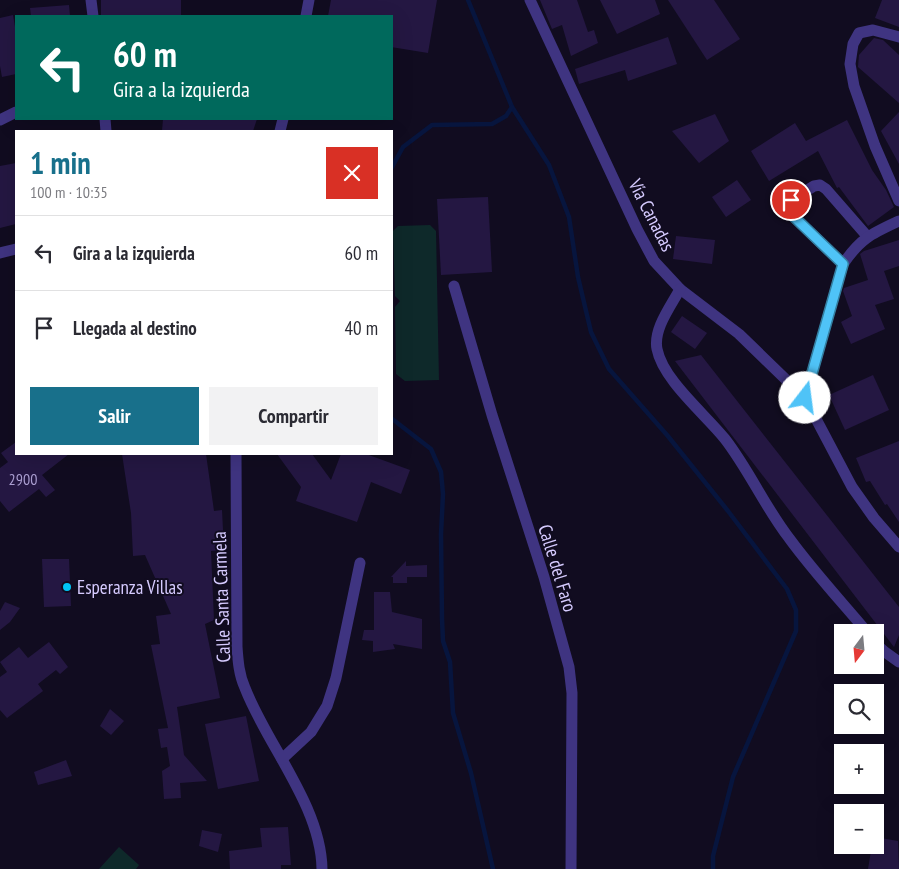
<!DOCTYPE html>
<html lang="es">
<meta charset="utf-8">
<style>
:root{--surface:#fff;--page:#f2f2f3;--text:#2b2b33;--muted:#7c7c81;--line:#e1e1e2;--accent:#18708b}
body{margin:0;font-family:"PT Sans Narrow",sans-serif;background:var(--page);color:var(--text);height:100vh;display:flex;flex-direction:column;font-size:19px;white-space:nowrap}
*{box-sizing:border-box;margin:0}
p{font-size:16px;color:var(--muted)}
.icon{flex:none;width:28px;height:28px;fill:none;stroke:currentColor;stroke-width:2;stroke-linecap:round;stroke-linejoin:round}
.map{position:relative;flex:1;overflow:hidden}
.sheet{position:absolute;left:15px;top:130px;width:378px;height:325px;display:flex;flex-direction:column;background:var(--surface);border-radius:0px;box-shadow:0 5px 20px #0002}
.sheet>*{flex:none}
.top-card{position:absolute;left:15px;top:15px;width:378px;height:105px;border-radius:0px;box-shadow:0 5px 20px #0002;background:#00695c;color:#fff;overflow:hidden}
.needle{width:32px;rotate:196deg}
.fabs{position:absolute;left:834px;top:624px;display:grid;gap:10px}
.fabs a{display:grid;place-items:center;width:50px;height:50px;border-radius:0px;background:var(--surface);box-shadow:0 5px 20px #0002;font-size:25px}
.pin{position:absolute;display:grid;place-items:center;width:42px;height:42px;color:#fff;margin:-21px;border:2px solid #fff;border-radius:50%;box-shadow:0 1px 5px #0007}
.me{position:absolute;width:55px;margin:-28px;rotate:15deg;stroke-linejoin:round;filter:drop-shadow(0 0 4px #0008)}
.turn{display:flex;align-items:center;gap:18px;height:105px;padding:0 15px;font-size:22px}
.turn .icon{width:65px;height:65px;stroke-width:2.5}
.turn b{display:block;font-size:35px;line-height:42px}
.round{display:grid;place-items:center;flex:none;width:52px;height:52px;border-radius:0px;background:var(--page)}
.overview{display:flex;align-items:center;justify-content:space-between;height:85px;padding:0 15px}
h1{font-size:30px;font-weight:600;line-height:38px;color:var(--accent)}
.action{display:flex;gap:10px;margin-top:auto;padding:10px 15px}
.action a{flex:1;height:58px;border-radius:0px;background:var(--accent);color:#fff;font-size:20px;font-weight:600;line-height:58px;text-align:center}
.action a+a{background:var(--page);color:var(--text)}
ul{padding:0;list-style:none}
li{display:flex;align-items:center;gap:15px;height:75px;padding:0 15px;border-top:1px solid var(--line)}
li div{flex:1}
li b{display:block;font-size:19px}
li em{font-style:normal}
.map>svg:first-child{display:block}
.green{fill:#0e292a}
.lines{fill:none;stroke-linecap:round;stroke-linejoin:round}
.stream{stroke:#07153e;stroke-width:4.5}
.building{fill:#241742}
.street{stroke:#3f3481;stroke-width:11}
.route-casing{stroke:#337fa1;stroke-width:12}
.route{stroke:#4fc3f7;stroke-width:9}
.poi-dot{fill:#00c5f6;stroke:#110c20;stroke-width:2}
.labels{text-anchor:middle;stroke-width:4;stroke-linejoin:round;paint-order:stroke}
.number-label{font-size:16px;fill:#aa9ed0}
.street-label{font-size:19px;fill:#d6cbff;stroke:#110c20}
.poi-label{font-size:19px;fill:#d6cbff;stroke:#110c20;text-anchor:start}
</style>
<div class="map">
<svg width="899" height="869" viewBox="0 0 899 869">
<rect width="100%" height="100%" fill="#110c20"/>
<g class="green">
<polygon points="430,225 436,231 439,380 405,381 396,374 395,307 400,301 395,296 393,231 398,226"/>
<polygon points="119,847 139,865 136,869 99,869"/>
</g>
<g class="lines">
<g class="stream">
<polyline points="468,0 512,107 549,165 569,217 578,277 591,332 609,369 667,435 728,511 787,589 796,610 796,631 733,777 713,856 713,869"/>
<polyline points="391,169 403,147 432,125 492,124 506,116 512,107"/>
<polyline points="391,418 431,449 441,472 443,494 441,534 442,619 443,641 450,662 453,713 471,773 493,869"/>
</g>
</g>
<g class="building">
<rect x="101" y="0" width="80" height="16"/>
<polygon points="331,0 437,0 428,53 391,47 391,16 328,16"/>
<polygon points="540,0 577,0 588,32 594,30 598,43 571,56 562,25 552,29"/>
<polygon points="600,0 655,0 660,14 617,34"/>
<polygon points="668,0 714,0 740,39 707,60"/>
<polygon points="882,0 899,0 899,27 875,18"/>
<polygon points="69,5 70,16 31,16 30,8"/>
<polygon points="13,15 16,33 16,74 2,77 0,66 0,18"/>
<polygon points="668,37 677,64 628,81 625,70 579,84 575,69"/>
<polygon points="874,38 883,40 899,55 899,103 858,67 859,55"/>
<polygon points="899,112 899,164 881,131"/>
<polygon points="715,114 729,141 699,163 672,131"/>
<polygon points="163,119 257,119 253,131 162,131"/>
<polygon points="847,120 872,170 886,190 894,207 868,226 839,187 837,188 818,151 769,181 751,151 795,123 806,141"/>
<polygon points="16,163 16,224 0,228 0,166"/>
<polygon points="737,180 751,200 726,217 712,197"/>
<polygon points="488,197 492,272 441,275 437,199"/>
<polygon points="676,236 715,240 712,264 673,259"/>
<polygon points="899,240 899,266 884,271 894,299 875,305 885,329 851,344 841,322 852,316 843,291 844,288 868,280 860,254 864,251"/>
<polygon points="682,316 707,333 695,349 671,332"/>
<polygon points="701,355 899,607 899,635 894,647 675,361"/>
<polygon points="873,375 889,410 845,430 829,395"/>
<polygon points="899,441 899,522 887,504 885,505 870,481 866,482 856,458"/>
<polygon points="16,442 16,454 69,454 42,475 55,490 46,497 39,489 9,512 0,501 0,468 8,462 1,453"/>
<polygon points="122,454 206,454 214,511 222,510 224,550 211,551 214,620 205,624 220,698 177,707 184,755 207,781 180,783 181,798 164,799 162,771 170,766 167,747 161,748 158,729 168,728 151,645 160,644 156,616 171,614 145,555 133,556 131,513"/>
<polygon points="277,454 312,454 331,480 341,454 366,454 410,470 401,494 371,482 357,522 296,501 301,487"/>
<polygon points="42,559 69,559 71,606 44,607"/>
<polygon points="406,561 406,566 427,565 427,577 407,577 407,583 393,583 393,577 391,577"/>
<polygon points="374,592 390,592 392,612 422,619 422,649 393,644 395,649 373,652 373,641 362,640 364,630 374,630"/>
<polygon points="5,602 20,608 10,622 0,630 0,611"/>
<polygon points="49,642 68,667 60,674 56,670 38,684 43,691 7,718 0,710 0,677 7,672 0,662 19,647 28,658"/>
<polygon points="110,709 124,721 111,735 100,726"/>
<polygon points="246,716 259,781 218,789 205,724"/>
<polygon points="66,760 72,776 38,785 34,772"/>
<polygon points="288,827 291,865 281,865 281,869 230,869 229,851 262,847 260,828"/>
<polygon points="202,830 222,834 218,852 199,846"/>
<polygon points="875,837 898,841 899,869 868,869 872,845 875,845"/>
</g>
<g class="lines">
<g class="street">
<polyline points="91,0 93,16"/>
<polyline points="530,0 637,229 654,261 680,289 739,334 805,398 852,487 874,518 899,547"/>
<polyline points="306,16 309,0"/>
<polyline points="899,37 873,30 859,33 853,44 850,64 854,86 875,146 899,201"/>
<polyline points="105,119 106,131"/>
<polyline points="0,120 16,112"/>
<polyline points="280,131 283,119"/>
<polyline points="0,253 16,249"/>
<polyline points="843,264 791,214 789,207 791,200 814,186 820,185 826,189 867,236"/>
<polyline points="454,286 492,415 544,577 569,667 572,693 571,869"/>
<path d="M680 289C671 306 653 329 657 349 663 380 705 414 725 439 749 470 765 507 789 538 813 571 841 601 867 632"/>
<path d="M805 398 843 264C861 238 871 234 899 221"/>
<path d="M236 454 237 647C238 661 239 675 245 688 267 745 321 806 322 869"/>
<polyline points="875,643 885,652 899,662"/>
<polyline points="282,759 311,732 327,706 336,678 360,563"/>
</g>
</g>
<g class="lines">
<g class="route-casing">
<polyline id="route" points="791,200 789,207 791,214 843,264 805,398"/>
</g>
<use href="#route" class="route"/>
</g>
<circle class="poi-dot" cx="67" cy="587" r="5"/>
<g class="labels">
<g class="number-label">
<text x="23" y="485">2900</text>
</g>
<g class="street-label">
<text transform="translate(652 215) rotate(63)" y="7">Vía Canadas</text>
<text transform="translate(558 568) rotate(73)" y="7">Calle del Faro</text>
<text transform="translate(221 597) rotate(-92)" y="7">Calle Santa Carmela</text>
</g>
<g class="poi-label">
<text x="77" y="594">Esperanza Villas</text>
</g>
</g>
</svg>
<div class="fabs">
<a><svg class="needle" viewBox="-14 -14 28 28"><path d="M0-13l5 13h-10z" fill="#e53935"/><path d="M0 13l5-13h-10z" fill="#7c7c81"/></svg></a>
<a><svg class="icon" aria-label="search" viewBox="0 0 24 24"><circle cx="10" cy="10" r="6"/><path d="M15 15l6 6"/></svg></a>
<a>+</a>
<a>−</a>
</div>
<div class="pin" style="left:791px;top:200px;background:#d93025"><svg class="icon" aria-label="arrive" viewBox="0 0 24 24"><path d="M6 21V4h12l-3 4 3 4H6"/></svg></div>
<svg class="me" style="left:805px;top:398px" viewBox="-20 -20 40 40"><circle r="19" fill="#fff"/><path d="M0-13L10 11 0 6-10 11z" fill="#4fc3f7"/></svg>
<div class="top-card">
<div class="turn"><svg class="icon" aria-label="left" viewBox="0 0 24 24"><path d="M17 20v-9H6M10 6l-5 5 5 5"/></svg><div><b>60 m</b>Gira a la izquierda</div></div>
</div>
<section class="sheet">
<div class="overview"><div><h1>1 min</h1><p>100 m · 10:35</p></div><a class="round" style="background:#d93025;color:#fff"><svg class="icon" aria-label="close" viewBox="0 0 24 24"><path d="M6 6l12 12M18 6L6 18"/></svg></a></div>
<ul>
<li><svg class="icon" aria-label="left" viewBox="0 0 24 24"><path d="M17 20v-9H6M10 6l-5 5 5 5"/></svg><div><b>Gira a la izquierda</b></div><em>60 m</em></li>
<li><svg class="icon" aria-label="arrive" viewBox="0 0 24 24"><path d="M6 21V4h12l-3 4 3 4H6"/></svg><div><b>Llegada al destino</b></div><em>40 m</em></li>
</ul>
<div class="action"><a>Salir</a><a>Compartir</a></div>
</section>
</div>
